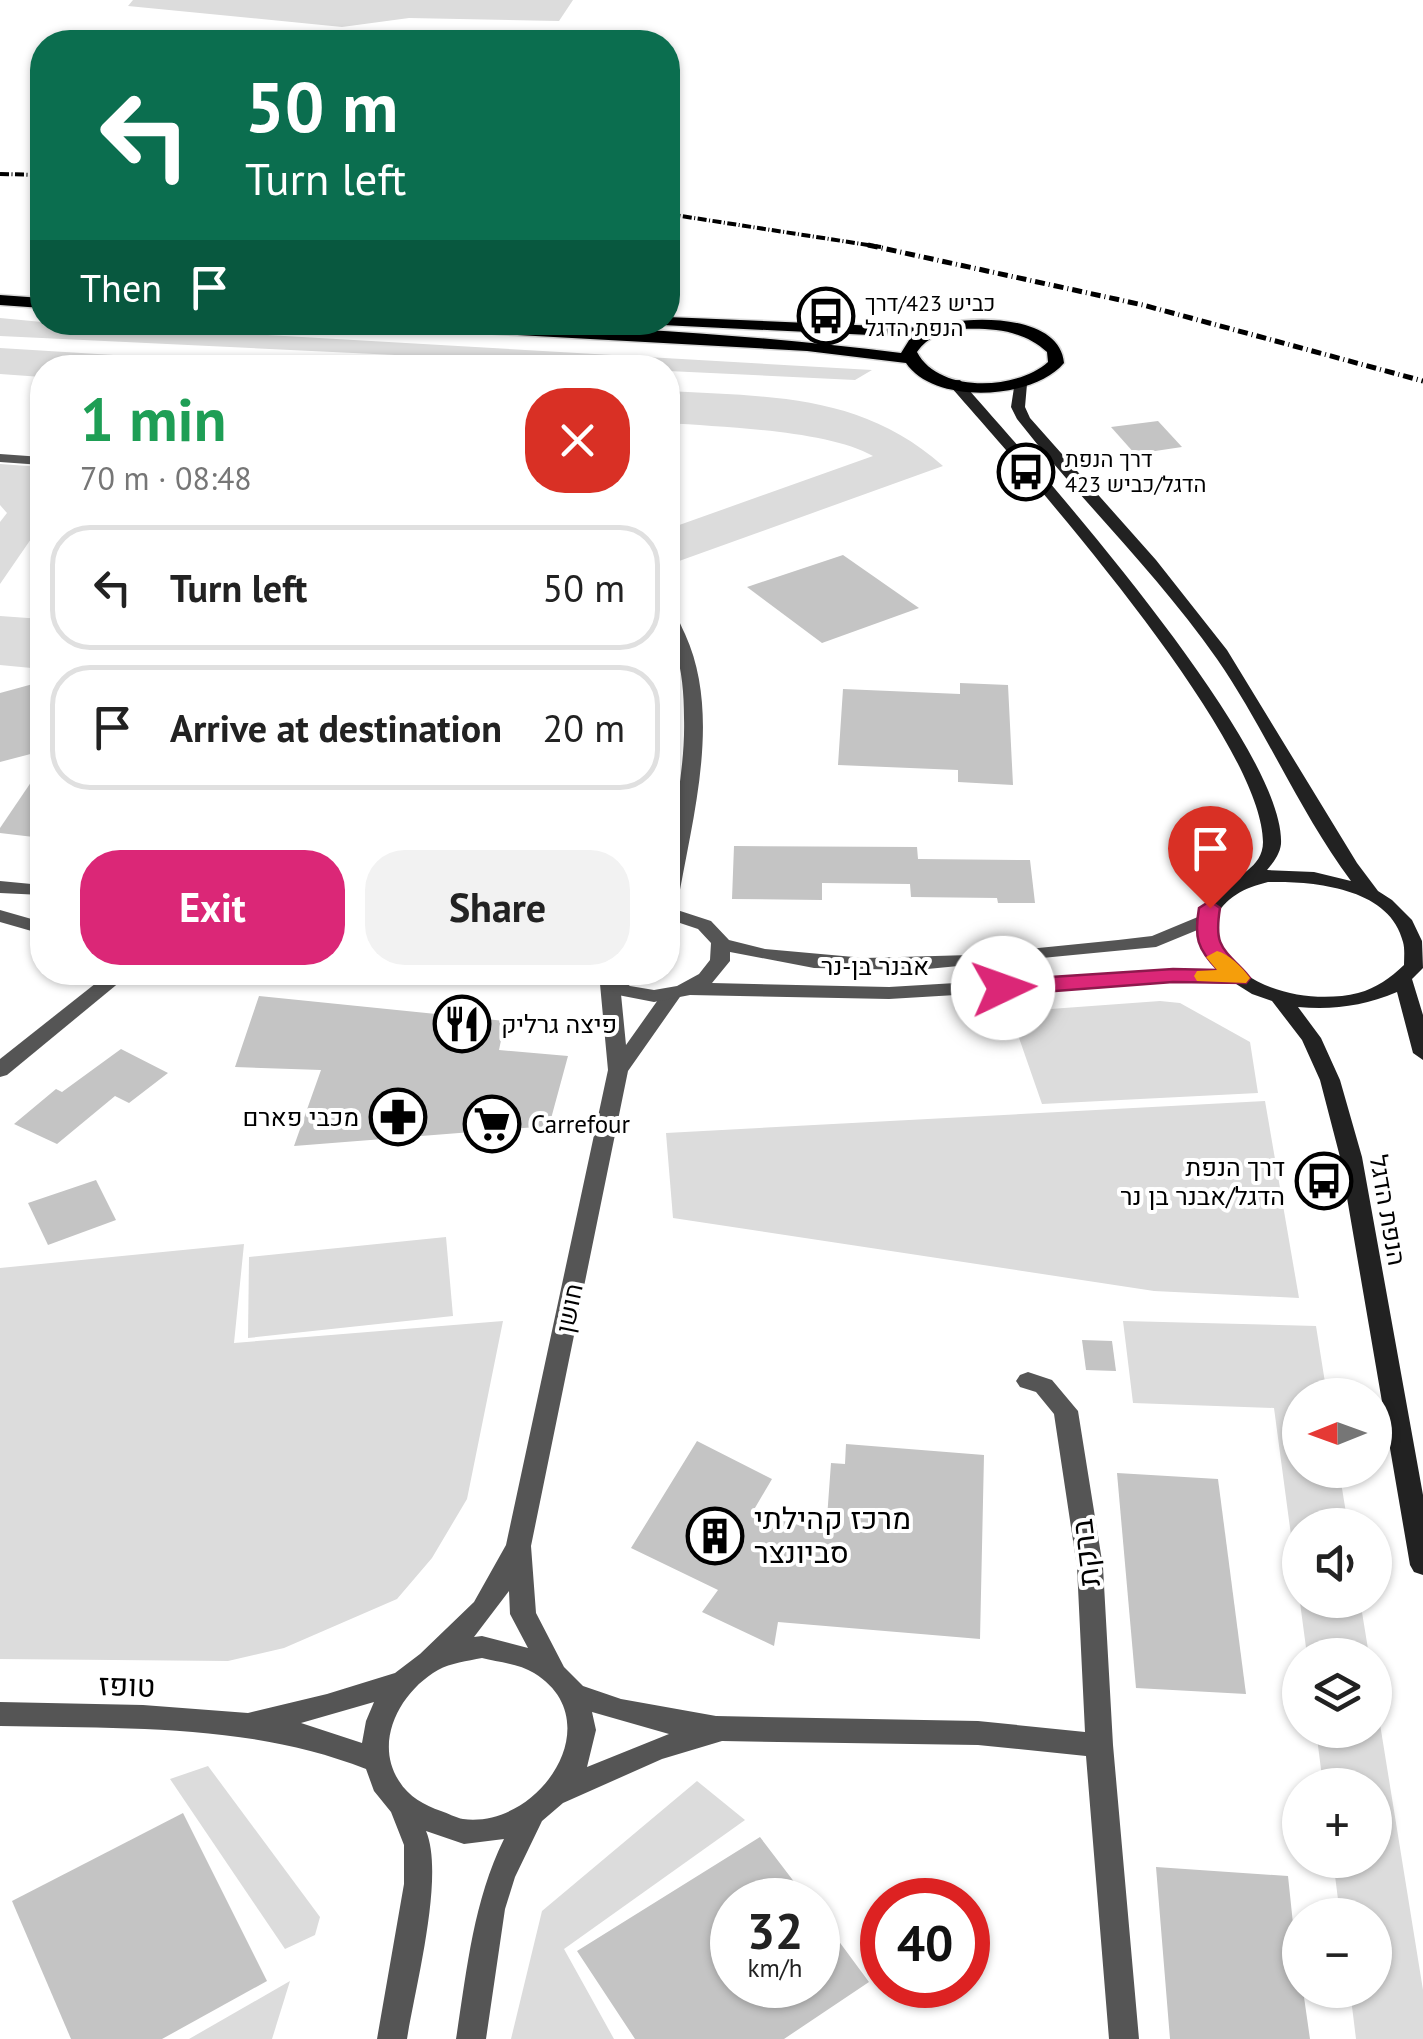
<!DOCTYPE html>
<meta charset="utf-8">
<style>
:root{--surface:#fff;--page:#f2f2f2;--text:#222;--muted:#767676;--line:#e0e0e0;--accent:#db2777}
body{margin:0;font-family:"PT Sans",Heebo,sans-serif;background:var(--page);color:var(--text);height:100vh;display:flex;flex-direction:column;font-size:38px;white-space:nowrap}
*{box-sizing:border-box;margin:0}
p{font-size:32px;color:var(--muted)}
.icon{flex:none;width:55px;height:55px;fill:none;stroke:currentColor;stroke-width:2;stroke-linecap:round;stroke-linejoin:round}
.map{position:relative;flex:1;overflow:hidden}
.side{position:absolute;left:30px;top:355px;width:650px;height:630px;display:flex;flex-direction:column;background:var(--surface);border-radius:40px;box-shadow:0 2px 8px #0004}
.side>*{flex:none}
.hud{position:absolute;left:30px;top:30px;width:650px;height:305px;border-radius:40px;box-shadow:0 2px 8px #0004;background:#0b6e4f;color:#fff;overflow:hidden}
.needle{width:65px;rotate:269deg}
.fabs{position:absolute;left:1282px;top:1378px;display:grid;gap:20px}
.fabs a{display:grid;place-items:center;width:110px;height:110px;border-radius:50%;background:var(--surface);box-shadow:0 2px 8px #0004;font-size:50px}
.speed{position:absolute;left:710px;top:1878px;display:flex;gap:20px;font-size:50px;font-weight:700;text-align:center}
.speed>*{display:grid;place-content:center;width:130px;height:130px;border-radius:50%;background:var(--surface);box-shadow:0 2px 8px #0004;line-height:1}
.speed small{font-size:25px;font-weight:400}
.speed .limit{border:15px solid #d22;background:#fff;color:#111}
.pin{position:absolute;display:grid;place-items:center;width:85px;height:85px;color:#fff;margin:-102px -42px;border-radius:50% 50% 50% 0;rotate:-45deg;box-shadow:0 0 10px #0007}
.pin .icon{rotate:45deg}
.me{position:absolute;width:110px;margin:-55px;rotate:87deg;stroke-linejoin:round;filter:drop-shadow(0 0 8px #0008)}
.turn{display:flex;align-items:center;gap:35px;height:210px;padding:0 50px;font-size:45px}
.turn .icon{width:130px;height:130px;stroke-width:2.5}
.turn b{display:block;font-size:70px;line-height:85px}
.then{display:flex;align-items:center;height:95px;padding:0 50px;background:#0003;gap:20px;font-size:38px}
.round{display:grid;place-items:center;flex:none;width:105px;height:105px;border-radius:40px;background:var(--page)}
.headline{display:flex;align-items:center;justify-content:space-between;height:170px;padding:0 50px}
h1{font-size:60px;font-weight:600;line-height:75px;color:#1e9e55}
.cta{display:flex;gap:20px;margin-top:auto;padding:20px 50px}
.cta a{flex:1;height:115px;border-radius:40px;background:var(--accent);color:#fff;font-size:40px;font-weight:600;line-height:115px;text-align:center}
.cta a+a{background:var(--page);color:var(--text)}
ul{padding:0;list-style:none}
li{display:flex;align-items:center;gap:30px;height:125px;margin:0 20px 15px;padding:0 30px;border:5px solid var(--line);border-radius:40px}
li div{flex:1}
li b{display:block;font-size:38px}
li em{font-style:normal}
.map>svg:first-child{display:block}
.green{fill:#dcdcdc}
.building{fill:#c4c4c4}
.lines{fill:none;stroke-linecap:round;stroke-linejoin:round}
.primary-casing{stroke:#dbdbdb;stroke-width:3}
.minor{fill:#555;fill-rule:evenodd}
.tertiary{fill:#555;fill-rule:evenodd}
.secondary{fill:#222;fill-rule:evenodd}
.primary{fill:#000;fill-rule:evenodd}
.rail-far1{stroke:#000;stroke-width:4;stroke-dasharray:9 2.5 1 2.5;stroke-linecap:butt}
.rail{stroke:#000;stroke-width:5;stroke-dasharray:10 4 1 4;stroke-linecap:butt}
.route{fill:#db2777;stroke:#8e194d;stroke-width:2.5}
.slow{fill:#f59e0b}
.labels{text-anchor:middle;stroke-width:8;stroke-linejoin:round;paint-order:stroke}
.far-poi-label{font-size:22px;fill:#000;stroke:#fff;text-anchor:start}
.street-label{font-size:25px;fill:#000;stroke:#fff}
.poi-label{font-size:25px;fill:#000;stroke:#fff;text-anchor:start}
.near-poi-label{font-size:30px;fill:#000;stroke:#fff;text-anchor:start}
.near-street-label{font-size:30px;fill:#000;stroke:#fff}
</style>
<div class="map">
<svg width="1423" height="2039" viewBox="0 0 1423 2039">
<rect width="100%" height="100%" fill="#fff"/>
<g class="green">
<polygon points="133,0 573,0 559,21 409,18 342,27 128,6"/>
<polygon points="0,318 42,322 872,370 855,380 668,371 668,368 0,336"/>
<polygon points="0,348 307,367 42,368 42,377 0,374"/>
<path d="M668 391C770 397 861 393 943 466L668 565V529L873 456C828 430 721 427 668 423Z"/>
<polygon points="0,464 42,467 42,523 0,584 0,522 7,513 0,505"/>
<polygon points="0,616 42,619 42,669 0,665"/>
<polygon points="1160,1001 1180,1003 1250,1042 1258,1093 1042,1104 1010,1012"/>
<polygon points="1265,1101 1299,1298 1154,1291 673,1218 666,1133"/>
<polygon points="446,1237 453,1316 248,1338 249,1257"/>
<polygon points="244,1244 234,1343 503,1321 467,1499 432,1558 397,1599 284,1648 228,1661 0,1659 0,1268"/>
<polygon points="1123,1321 1316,1326 1327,1395 1300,1395 1300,1470 1339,1470 1348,1525 1300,1525 1300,1600 1360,1600 1369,1655 1307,1655 1274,1408 1133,1403"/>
<polygon points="1375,1693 1423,1990 1423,2039 1356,2039 1350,1990 1375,1990 1375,1915 1340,1915 1333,1860 1375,1860 1375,1785 1323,1785 1316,1730 1375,1730"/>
<polygon points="208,1766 320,1917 315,1935 285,1949 170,1779"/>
<polygon points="697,1781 745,1820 564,1949 614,2039 511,2039 542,1911"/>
<polygon points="290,1981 272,2039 189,2039"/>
</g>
<g class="building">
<polygon points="1158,421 1182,447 1135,454 1111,427"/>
<polygon points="843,555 919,608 822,643 747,587"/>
<polygon points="960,683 1008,685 1013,785 958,782 958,770 838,765 843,689 960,694"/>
<polygon points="33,684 42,701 42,751 0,762 0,693"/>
<polygon points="42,766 42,838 0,833 0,828"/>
<polygon points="734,846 917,847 918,859 1030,860 1035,903 998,903 997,898 911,897 910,884 822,883 822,900 732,899"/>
<polygon points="259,996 505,1021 499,1050 568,1056 549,1126 294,1146 321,1070 235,1067"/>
<polygon points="121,1049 168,1073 129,1103 115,1096 57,1144 14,1124 56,1089 62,1092"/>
<polygon points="96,1180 116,1220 48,1245 28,1203"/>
<polygon points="1082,1340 1112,1341 1116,1371 1086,1370"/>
<polygon points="697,1441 772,1479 752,1513 826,1532 831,1463 845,1464 846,1444 984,1455 980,1639 778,1622 774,1646 702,1612 718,1590 631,1548"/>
<polygon points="1117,1473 1218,1479 1246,1694 1136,1688"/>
<polygon points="183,1813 267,1981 162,2039 71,2039 12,1901"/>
<polygon points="760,1837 808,1900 732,1900 732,1985 818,1985 818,1913 869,1982 784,2039 635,2039 577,1951"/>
<polygon points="1156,1867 1288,1876 1300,1990 1303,1990 1310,2039 1170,2039"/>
</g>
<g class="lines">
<g class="primary-casing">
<g id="primary">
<polygon points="0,295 42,298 42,308 0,305"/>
<path d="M668 317 925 328C960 315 1060 311 1064 363 1033 400 934 405 906 363L807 351 374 327 366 322C544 322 724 331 901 353L911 337 662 325 660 322H668ZM962 329C993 328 1023 330 1047 352L1048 362C1017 390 939 394 917 352 928 336 944 332 962 329Z"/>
</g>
</g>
<g class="minor">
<polygon points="0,454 42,457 42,465 0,462"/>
<path d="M668 610C678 615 680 624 685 634 723 717 691 822 677 907L668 913C664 847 686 783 684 718 684 694 682 670 675 648 670 634 667 625 668 610Z"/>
<polygon points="110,972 132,972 7,1075 0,1077 0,1059"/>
<path d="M610 978 620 984 626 1045 665 990 672 988 682 994 628 1071 531 1546 536 1613 564 1667 583 1686 621 1699 716 1716 978 1721 1085 1732 1077 1567 1054 1414 1036 1392 1020 1387 1016 1381 1020 1375 1028 1372 1052 1380 1078 1411 1103 1567 1113 1745 1139 2039H1109L1086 1756 978 1745 722 1741 662 1759 563 1803 542 1821 515 1877 505 1909 486 2039H456C467 1970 473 1902 504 1839L464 1844 426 1831C445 1876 415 1988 407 2039H377L404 1884V1845L391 1812 374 1791 366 1769C248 1723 124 1729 0 1726V1702L143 1705 248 1713 327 1694 395 1673 420 1654 474 1602 506 1545 608 1070 600 984ZM509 1591 510 1614 528 1648 482 1636 474 1637ZM482 1658C498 1662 520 1664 534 1673 612 1721 539 1829 463 1819 456 1818 448 1813 441 1811 424 1805 409 1797 399 1781 373 1741 401 1691 438 1670 451 1663 467 1661 482 1658ZM374 1702 366 1721 362 1743 301 1723ZM592 1712 669 1734 587 1767 596 1730Z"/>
</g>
<g class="tertiary">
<polygon points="0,881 42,885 42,895 0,893"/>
<polygon points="668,907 711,921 729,940 765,949 865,958 970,955 1118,940 1152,936 1205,914 1214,920 1212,924 1156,947 917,970 814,968 730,952 730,961 712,983 889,987 1173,970 1239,972 1249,978 1239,984 1173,982 889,999 690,995 654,1002 618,995 590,976 588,972 611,972 630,986 654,990 677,986 699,974 710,960 711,943 698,929 668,919"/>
<polygon points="0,910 42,922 42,934 0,922"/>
</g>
<path class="secondary" d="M950 380H960C1031 460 1286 745 1281 844 1280 854 1273 863 1267 870L1314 872 1351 881C1299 811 1266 730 1217 659 1157 573 1081 501 1017 419L1011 407 1015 381 1027 384 1025 407 1030 418 1156 560 1227 650 1357 863 1378 891 1392 900 1412 920 1422 941 1423 968 1412 979 1423 1015V1060L1413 1053 1397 992C1363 1006 1334 1010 1298 1007L1321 1038 1340 1080 1362 1157 1423 1495V1575L1414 1572 1410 1565 1340 1157 1320 1080 1302 1040 1272 1001 1252 994 1225 977 1206 954 1196 920C1201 908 1208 898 1218 890 1235 877 1263 868 1263 842 1262 737 1024 470 950 386ZM1268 882C1312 881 1390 887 1403 942 1405 949 1404 958 1404 965 1390 978 1377 988 1358 993 1314 1004 1248 992 1223 950 1218 942 1217 929 1214 920 1225 897 1244 888 1268 882Z"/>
<use href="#primary" class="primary"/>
<g class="rail-far1">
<polyline points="0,174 42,175"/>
<polyline points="668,214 881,247"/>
</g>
<polyline class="rail" points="868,245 1143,305 1423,381"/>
</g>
<path class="route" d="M1210 901 1220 908C1214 945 1221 947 1246 973L1250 978 1246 983 1173 982 1003 995 992 988 1003 980 1173 969 1218 970C1197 949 1194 937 1199 908Z"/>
<path class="slow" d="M1217 951C1229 954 1242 967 1250 978L1246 983 1197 981 1194 976 1197 971 1217 970 1206 957Z"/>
<defs>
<g id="bus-ring" transform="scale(2.875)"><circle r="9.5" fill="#fff" stroke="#000" stroke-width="1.5"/><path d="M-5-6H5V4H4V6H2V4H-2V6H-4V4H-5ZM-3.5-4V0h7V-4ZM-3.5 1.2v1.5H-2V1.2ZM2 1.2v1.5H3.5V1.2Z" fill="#000"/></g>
<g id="restaurant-ring" transform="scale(2.875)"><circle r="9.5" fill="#fff" stroke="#000" stroke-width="1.5"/><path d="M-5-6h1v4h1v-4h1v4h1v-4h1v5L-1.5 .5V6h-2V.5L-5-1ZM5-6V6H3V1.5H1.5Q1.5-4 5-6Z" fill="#000"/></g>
<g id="pharmacy-ring" transform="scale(2.875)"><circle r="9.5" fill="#fff" stroke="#000" stroke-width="1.5"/><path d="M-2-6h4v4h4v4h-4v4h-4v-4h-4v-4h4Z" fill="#000"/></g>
<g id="supermarket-ring" transform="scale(2.875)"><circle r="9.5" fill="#fff" stroke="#000" stroke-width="1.5"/><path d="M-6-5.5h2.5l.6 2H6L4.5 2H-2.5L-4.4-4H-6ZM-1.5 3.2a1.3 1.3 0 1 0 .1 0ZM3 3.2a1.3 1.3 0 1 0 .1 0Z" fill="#000"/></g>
<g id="building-ring" transform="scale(2.875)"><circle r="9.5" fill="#fff" stroke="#000" stroke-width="1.5"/><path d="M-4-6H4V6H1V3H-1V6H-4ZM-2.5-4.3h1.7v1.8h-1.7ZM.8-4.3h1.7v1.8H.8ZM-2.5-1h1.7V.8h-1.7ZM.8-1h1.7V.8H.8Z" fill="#000"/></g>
</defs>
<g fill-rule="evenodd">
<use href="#bus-ring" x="826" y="316"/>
<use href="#bus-ring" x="1026" y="472"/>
<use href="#restaurant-ring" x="462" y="1024"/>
<use href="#pharmacy-ring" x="398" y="1117"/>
<use href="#supermarket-ring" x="492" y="1124"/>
<use href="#bus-ring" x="1324" y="1181"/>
<use href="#building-ring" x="715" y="1536"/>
</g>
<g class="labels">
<g class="far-poi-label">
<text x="865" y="311">כביש 423/דרך<tspan x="865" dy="25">הנפת הדגל</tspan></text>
<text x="1065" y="467">דרך הנפת<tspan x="1065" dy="25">הדגל/כביש 423</tspan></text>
</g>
<g class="street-label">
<text x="875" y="975">אבנר בן-נר</text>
<text transform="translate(1388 1210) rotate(80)" y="9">הנפת הדגל</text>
<text transform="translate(569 1308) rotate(-78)" y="9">חושן</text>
</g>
<g class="poi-label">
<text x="501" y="1033">פיצה גרליק</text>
<text x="359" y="1126" text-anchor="end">מכבי פארם</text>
<text x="531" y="1133">Carrefour</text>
<text x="1285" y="1176" text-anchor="end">דרך הנפת<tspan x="1285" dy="29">הדגל/אבנר בן נר</tspan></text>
</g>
<g class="near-poi-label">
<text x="754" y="1529">מרכז קהילתי<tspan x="754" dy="34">סביונצר</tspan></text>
</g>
<g class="near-street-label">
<text transform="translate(1086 1553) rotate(-97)" y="10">ברקת</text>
<text transform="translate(127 1686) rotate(2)" y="10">טופז</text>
</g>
</g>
</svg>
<div class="fabs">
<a><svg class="needle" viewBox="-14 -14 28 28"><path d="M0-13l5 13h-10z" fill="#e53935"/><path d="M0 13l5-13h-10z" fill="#767676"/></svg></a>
<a><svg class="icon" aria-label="sound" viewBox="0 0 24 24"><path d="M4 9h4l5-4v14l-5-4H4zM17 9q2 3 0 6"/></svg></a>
<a><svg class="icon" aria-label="layers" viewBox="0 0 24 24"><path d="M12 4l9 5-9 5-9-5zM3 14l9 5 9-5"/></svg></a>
<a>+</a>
<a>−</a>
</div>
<div class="speed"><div>32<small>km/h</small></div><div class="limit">40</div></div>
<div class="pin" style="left:1210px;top:908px;background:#d93025"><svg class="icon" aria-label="arrive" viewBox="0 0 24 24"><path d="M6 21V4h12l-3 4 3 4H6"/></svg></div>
<svg class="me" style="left:1003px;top:988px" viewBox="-20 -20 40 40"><circle r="19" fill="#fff"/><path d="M0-13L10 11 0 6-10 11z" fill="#db2777"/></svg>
<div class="hud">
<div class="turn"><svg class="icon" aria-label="left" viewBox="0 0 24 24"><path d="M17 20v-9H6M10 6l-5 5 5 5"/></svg><div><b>50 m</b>Turn left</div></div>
<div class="then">Then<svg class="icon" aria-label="arrive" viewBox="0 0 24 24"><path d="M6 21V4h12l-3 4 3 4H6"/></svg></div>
</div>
<section class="side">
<div class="headline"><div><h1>1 min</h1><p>70 m · 08:48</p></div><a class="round" style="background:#d93025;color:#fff"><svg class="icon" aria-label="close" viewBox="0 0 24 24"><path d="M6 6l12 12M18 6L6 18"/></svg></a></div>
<ul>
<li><svg class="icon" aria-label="left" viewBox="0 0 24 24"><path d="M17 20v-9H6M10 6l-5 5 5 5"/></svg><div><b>Turn left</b></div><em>50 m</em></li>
<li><svg class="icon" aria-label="arrive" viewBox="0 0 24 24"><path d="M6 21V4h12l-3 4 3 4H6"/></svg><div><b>Arrive at destination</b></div><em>20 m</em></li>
</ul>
<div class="cta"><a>Exit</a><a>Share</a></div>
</section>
</div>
